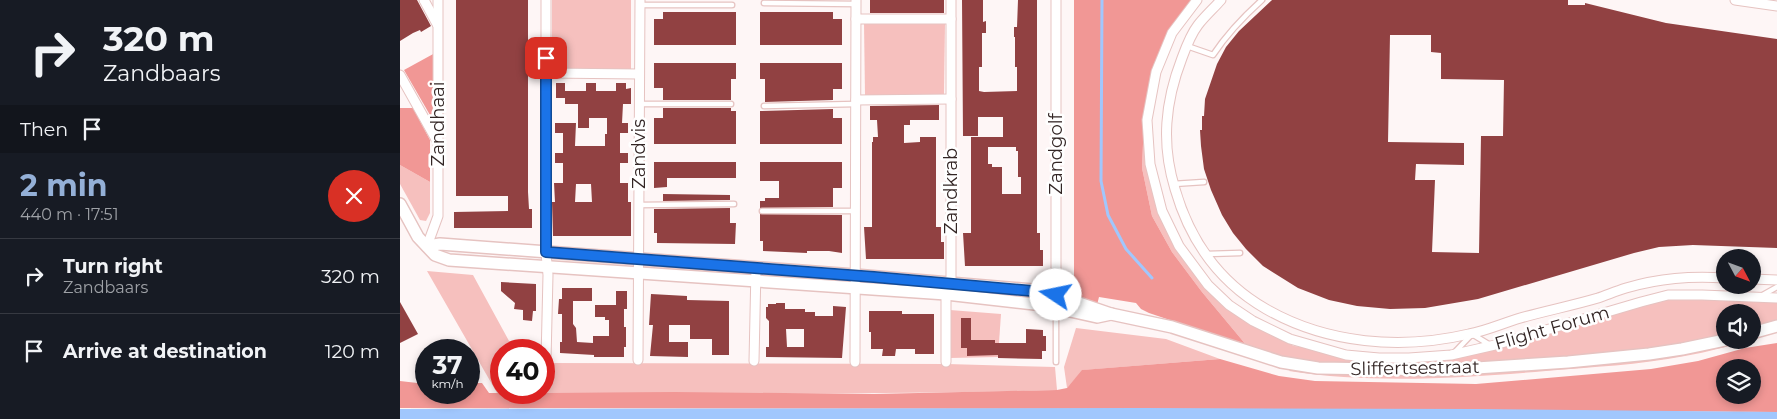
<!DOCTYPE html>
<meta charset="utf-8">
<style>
:root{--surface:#171b24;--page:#20242c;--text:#f1f3f6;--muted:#9ea1a6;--line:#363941;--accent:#94b0d7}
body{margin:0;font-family:Montserrat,sans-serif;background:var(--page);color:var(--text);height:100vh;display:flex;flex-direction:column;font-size:19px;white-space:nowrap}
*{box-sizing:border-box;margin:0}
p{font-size:16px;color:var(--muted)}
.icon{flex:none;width:28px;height:28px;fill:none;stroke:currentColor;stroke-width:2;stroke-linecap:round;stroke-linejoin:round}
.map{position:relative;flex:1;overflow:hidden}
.side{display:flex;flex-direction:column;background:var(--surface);width:400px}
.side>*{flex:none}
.guide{background:#171b24;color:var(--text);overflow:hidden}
.needle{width:32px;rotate:131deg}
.tools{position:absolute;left:1316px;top:249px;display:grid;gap:10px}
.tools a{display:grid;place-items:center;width:45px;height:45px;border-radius:50%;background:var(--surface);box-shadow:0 2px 8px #0003;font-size:25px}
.speed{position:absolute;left:15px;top:339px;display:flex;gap:10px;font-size:25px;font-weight:700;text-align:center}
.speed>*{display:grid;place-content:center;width:65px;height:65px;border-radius:50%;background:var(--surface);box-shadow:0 2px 8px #0003;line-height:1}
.speed small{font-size:12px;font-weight:400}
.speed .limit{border:8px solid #d22;background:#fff;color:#111}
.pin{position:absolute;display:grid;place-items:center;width:42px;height:42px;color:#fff;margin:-21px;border-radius:10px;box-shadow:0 2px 8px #0006}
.me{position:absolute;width:55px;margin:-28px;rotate:281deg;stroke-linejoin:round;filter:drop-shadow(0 0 4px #0008)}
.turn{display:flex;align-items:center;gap:18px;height:105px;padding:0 20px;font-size:22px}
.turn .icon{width:65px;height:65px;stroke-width:2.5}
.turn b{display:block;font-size:35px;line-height:42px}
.then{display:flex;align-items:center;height:48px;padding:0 20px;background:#0003;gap:10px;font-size:19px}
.round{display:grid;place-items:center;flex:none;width:52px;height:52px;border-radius:26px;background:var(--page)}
.overview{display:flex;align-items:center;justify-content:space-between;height:85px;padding:0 20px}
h1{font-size:30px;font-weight:700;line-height:38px;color:var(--accent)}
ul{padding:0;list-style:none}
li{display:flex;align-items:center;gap:15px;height:75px;padding:0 20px;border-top:1px solid var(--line)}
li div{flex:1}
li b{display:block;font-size:19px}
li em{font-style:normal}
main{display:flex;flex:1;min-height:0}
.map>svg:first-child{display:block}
.green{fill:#f6c0be}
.forest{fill:#f19795;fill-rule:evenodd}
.water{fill:#a1c7fd}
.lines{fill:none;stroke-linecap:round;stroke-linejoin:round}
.stream{stroke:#a1c7fd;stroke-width:3}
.building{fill:#914142;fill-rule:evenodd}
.lane-casing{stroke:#e6c3c1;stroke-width:7}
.street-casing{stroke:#e6c3c1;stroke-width:11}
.secondary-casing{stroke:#e6c3c1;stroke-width:14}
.lane{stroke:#fff;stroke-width:4.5}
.street{stroke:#fff;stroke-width:9}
.secondary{stroke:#fff;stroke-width:11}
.route-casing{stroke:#114b97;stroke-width:12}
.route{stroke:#1a73e8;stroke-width:9}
.labels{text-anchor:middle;stroke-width:5;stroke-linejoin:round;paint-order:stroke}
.street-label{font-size:18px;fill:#332625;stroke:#fff}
</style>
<main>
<section class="side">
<div class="guide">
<div class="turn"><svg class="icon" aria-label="right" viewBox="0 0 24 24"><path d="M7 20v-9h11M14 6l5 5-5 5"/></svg><div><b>320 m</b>Zandbaars</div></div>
<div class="then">Then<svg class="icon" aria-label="arrive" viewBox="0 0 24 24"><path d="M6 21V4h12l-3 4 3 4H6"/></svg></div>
</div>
<div class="overview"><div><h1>2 min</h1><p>440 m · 17:51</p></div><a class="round" style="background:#d93025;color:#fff"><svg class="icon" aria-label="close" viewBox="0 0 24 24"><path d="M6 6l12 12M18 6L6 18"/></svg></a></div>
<ul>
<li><svg class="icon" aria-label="right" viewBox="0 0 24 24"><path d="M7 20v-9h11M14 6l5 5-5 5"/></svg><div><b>Turn right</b><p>Zandbaars</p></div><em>320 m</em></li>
<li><svg class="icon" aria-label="arrive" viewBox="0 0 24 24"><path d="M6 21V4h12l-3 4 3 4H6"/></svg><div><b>Arrive at destination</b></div><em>120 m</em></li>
</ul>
</section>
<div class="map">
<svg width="1377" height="419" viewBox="0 0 1377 419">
<rect width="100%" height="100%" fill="#fef6f6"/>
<g class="green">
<rect x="152" y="0" width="79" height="69"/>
<polygon points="464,23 545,23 544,95 465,95"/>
<polygon points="744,120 760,213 827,308 851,325 894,346 1027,361 1044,361 1241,304 1275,298 1362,302 1377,300 1377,321 1353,326 1352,312 1325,312 1325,335 1255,349 1058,365 915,363 897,360 847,346 802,292 772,252 752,216 742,168"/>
<polygon points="0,165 30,182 30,213 26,221 20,220 0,184"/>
<path d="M27 271 73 275 114 350H101V392H144V363L547 364 655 367 657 390C470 396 284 392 97 393Z"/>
<polygon points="550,310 601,314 598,357 550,358"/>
<polygon points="676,328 766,339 820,359 683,370 667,388 664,367"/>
<path d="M1342 340H1351C1329 346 1308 352 1285 356 1239 365 1192 367 1146 371 1062 378 973 384 889 371L891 369 933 374 1041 375 1322 346Z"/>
</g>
<g class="forest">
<polygon points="674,0 792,0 768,31 744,120 742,168 752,216 772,252 802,292 847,346 749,313 741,309 736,303 699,297 697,305 678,298 679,291 674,277"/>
<polygon points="35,53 34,122 4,70"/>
<polygon points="0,108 13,108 30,140 30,182 0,165"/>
<path d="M1377 343V412L871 409 0 408V381L26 384V392H69V383H82L89 393 275 392 474 394 657 390 667 388 682 370 820 359 879 376 915 381 1076 384 1251 369 1298 361 1345 348ZM1325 368H1352V395H1325Z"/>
</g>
<polygon class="water" points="742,408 1076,409 1377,412 1377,419 0,419 0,409"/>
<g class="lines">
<polyline class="stream" points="702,0 701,181 708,215 726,249 752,278"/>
</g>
<g class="building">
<polygon points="0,0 17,0 31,26 21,32 20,30 13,33 0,41"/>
<polygon points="56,0 128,0 128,192 129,209 132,209 132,228 54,228 54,212 108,211 108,196 56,196"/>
<rect x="470" y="0" width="74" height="13"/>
<path d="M562 0H583V22L586 21V33H582V67H579V91L584 92 617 91V67H615V37H614V27H617L618 0H637V233H640V250H643V266H565L563 233H571V137H603V117H578V136H563ZM588 147H616V151H618V177H621V194H602V167H592V164H588Z"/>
<path d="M872 0H1168V5H1185V3L1266 23 1377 39V248L1293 245 1259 247 1234 253 1078 299 1025 308 990 309 957 306 929 300 898 288 863 266 846 249 833 233 822 215 811 190 804 169 801 146 800 130H802V116H804L805 99 817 64 826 47 839 31ZM990 35H1031V52L1041 53V79L1104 80 1103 136H1081L1079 253 1032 252 1035 180H1015L1016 164 1064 165V143L988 142Z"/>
<polygon points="263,12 336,12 336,45 254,45 254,19 263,19"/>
<polygon points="360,12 433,12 433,19 442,19 442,45 360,45"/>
<polygon points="254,63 336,63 336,79 331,79 331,100 263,100 263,88 254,88"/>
<polygon points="360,63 442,63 442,89 433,89 433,100 365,102 365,79 360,79"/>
<path d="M156 83H165V91H186V83H196V91H216V83H226V89L231 88V104H223L222 123H228V133H220V153H228V163H220V183H228V202H231V236H153L152 202H155L154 183H163V163H155V153H163V133H155V123H176L175 146H205V134H207V118H189V128H178V104H165V98H156ZM176 184H191L192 202H175Z"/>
<polygon points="539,105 539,120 510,120 510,125 504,125 504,143 520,142 520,137 536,137 536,227 541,227 541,242 544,242 544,259 466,259 464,227 472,227 472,142 473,142 473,137 478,137 477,120 470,120 470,106"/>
<polygon points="263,108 331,108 331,111 336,111 336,144 254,144 254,118 263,118"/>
<polygon points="433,109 433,118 442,118 442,144 360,144 360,111"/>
<polygon points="254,162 336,162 336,178 267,178 267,187 254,188"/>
<polygon points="360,162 442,162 442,188 433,188 433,207 360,208 360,201 365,201 365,198 379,198 379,181 360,181"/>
<polygon points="263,194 330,195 330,200 263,201"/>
<polygon points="330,208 330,223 336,223 335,244 257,243 257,233 254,233 254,209"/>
<polygon points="360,214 442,215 442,253 429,251 407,251 407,253 363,251 363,241 360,241"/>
<polygon points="101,282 136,284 136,311 133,311 132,321 123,320 123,310 114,309 115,303 101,291"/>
<polygon points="162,288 192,288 192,301 173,301 173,324 176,328 177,342 193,343 193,336 209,336 209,320 205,320 205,317 195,317 195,305 216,305 216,291 227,291 227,309 224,309 224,327 226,327 226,347 224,347 224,357 194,357 194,355 160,353 160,342 162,342 162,314 158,314 159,299 162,299"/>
<polygon points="251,294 287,296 287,300 329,301 329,355 312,355 312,339 290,339 290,325 269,325 269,342 288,342 288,357 250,356 253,325 249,325"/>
<polygon points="0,302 18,334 0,343"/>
<path d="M376 303H385V309H405V312H415V316H433V306L446 307 442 358 366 357V347H369V321L366 318V307H368V304H376ZM386 329H404V347H387Z"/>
<polygon points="469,311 502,311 502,314 534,314 534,354 515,354 515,349 496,349 495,356 482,356 483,349 471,349 471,332 469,332"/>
<polygon points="561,318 571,318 571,340 595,340 595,343 626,343 626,329 643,330 643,336 646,336 646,351 642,351 642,359 598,358 598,355 567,356 567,348 561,348"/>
</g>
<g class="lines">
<g class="lane-casing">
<g id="lane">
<polyline points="364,3 456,4"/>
<polyline points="240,5 332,5"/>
<path d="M787 46 813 55C827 34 843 17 862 0"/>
<polyline points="239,104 331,104"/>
<polyline points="364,106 456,104"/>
<polyline points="773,184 804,182"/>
<polyline points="239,205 334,204"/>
<polyline points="362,211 455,211"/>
<polyline points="807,254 840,253"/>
<polyline points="1361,296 1377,287"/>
<polyline points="656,309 656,362"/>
<polyline points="1054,353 1072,334 1090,345"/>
</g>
</g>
<g class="street-casing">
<g id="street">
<polyline points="24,0 37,24"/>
<polyline points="146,0 146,253 148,275 146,360"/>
<polyline points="656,0 656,300"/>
<polyline points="797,0 772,33 756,72 747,120 750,164 762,211 779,246 808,285 829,305 853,321 890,339 946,355 979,358 1009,358 1051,355 1095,345 1241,302 1268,295 1302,295 1377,298"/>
<path d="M821 0C814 8 805 16 798 25 791 34 786 47 782 58 765 102 761 144 775 189 790 241 819 282 866 309 927 344 1001 350 1069 334 1085 331 1101 324 1117 319 1144 311 1171 306 1198 298 1207 295 1216 291 1226 288 1260 278 1290 276 1325 278"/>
<polyline points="1335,0 1377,6"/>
<polyline points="456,19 551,19"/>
<polyline points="146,73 239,74"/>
<polyline points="0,75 37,141"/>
<polyline points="456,100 551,99"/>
<polyline points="27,246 38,216 38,0"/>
<polyline points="1352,279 1377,280"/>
<polyline points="238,360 240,0"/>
<polyline points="354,361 356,268"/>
<polyline points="455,362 456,0"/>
<polyline points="546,362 546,294 551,283 551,0"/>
</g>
</g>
<g class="secondary-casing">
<g id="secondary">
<polyline points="0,204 18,237 35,255 49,260 546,294 643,305 697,317 711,314"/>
<polyline points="27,246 40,244 455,275 644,291 711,314 772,327 881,362 918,368 1046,370 1168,362 1249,354 1282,349 1325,340"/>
<polyline points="1352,333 1377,326"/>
</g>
</g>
<use href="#lane" class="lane"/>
<use href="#street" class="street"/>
<use href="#secondary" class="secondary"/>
</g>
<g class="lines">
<g class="route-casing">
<polyline id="route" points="146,58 146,252 474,277 644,292 656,295"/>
</g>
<use href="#route" class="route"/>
</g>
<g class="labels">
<g class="street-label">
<text transform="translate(38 124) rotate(-90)" y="6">Zandhaai</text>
<text transform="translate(239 154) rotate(-90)" y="6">Zandvis</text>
<text transform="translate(656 154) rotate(-90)" y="6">Zandgolf</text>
<text transform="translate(551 191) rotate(-90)" y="6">Zandkrab</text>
<text transform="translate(1152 328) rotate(-16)" y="6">Flight Forum</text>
<text transform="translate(1015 368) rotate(-1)" y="6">Sliffertsestraat</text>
</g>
</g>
</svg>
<div class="tools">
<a><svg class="needle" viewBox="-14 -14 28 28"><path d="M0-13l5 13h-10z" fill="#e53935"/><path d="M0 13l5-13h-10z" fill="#9ea1a6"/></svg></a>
<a><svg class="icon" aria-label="sound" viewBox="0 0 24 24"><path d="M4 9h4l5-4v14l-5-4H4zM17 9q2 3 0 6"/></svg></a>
<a><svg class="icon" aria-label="layers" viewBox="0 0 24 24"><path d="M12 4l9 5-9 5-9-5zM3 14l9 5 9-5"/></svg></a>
</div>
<div class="speed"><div>37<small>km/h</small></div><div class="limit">40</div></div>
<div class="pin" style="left:146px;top:58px;background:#d93025"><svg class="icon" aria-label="arrive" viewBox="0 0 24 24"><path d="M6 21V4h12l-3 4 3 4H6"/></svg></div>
<svg class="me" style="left:656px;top:295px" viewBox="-20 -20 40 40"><circle r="19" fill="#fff"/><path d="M0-13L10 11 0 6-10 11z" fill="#1a73e8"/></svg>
</div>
</main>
